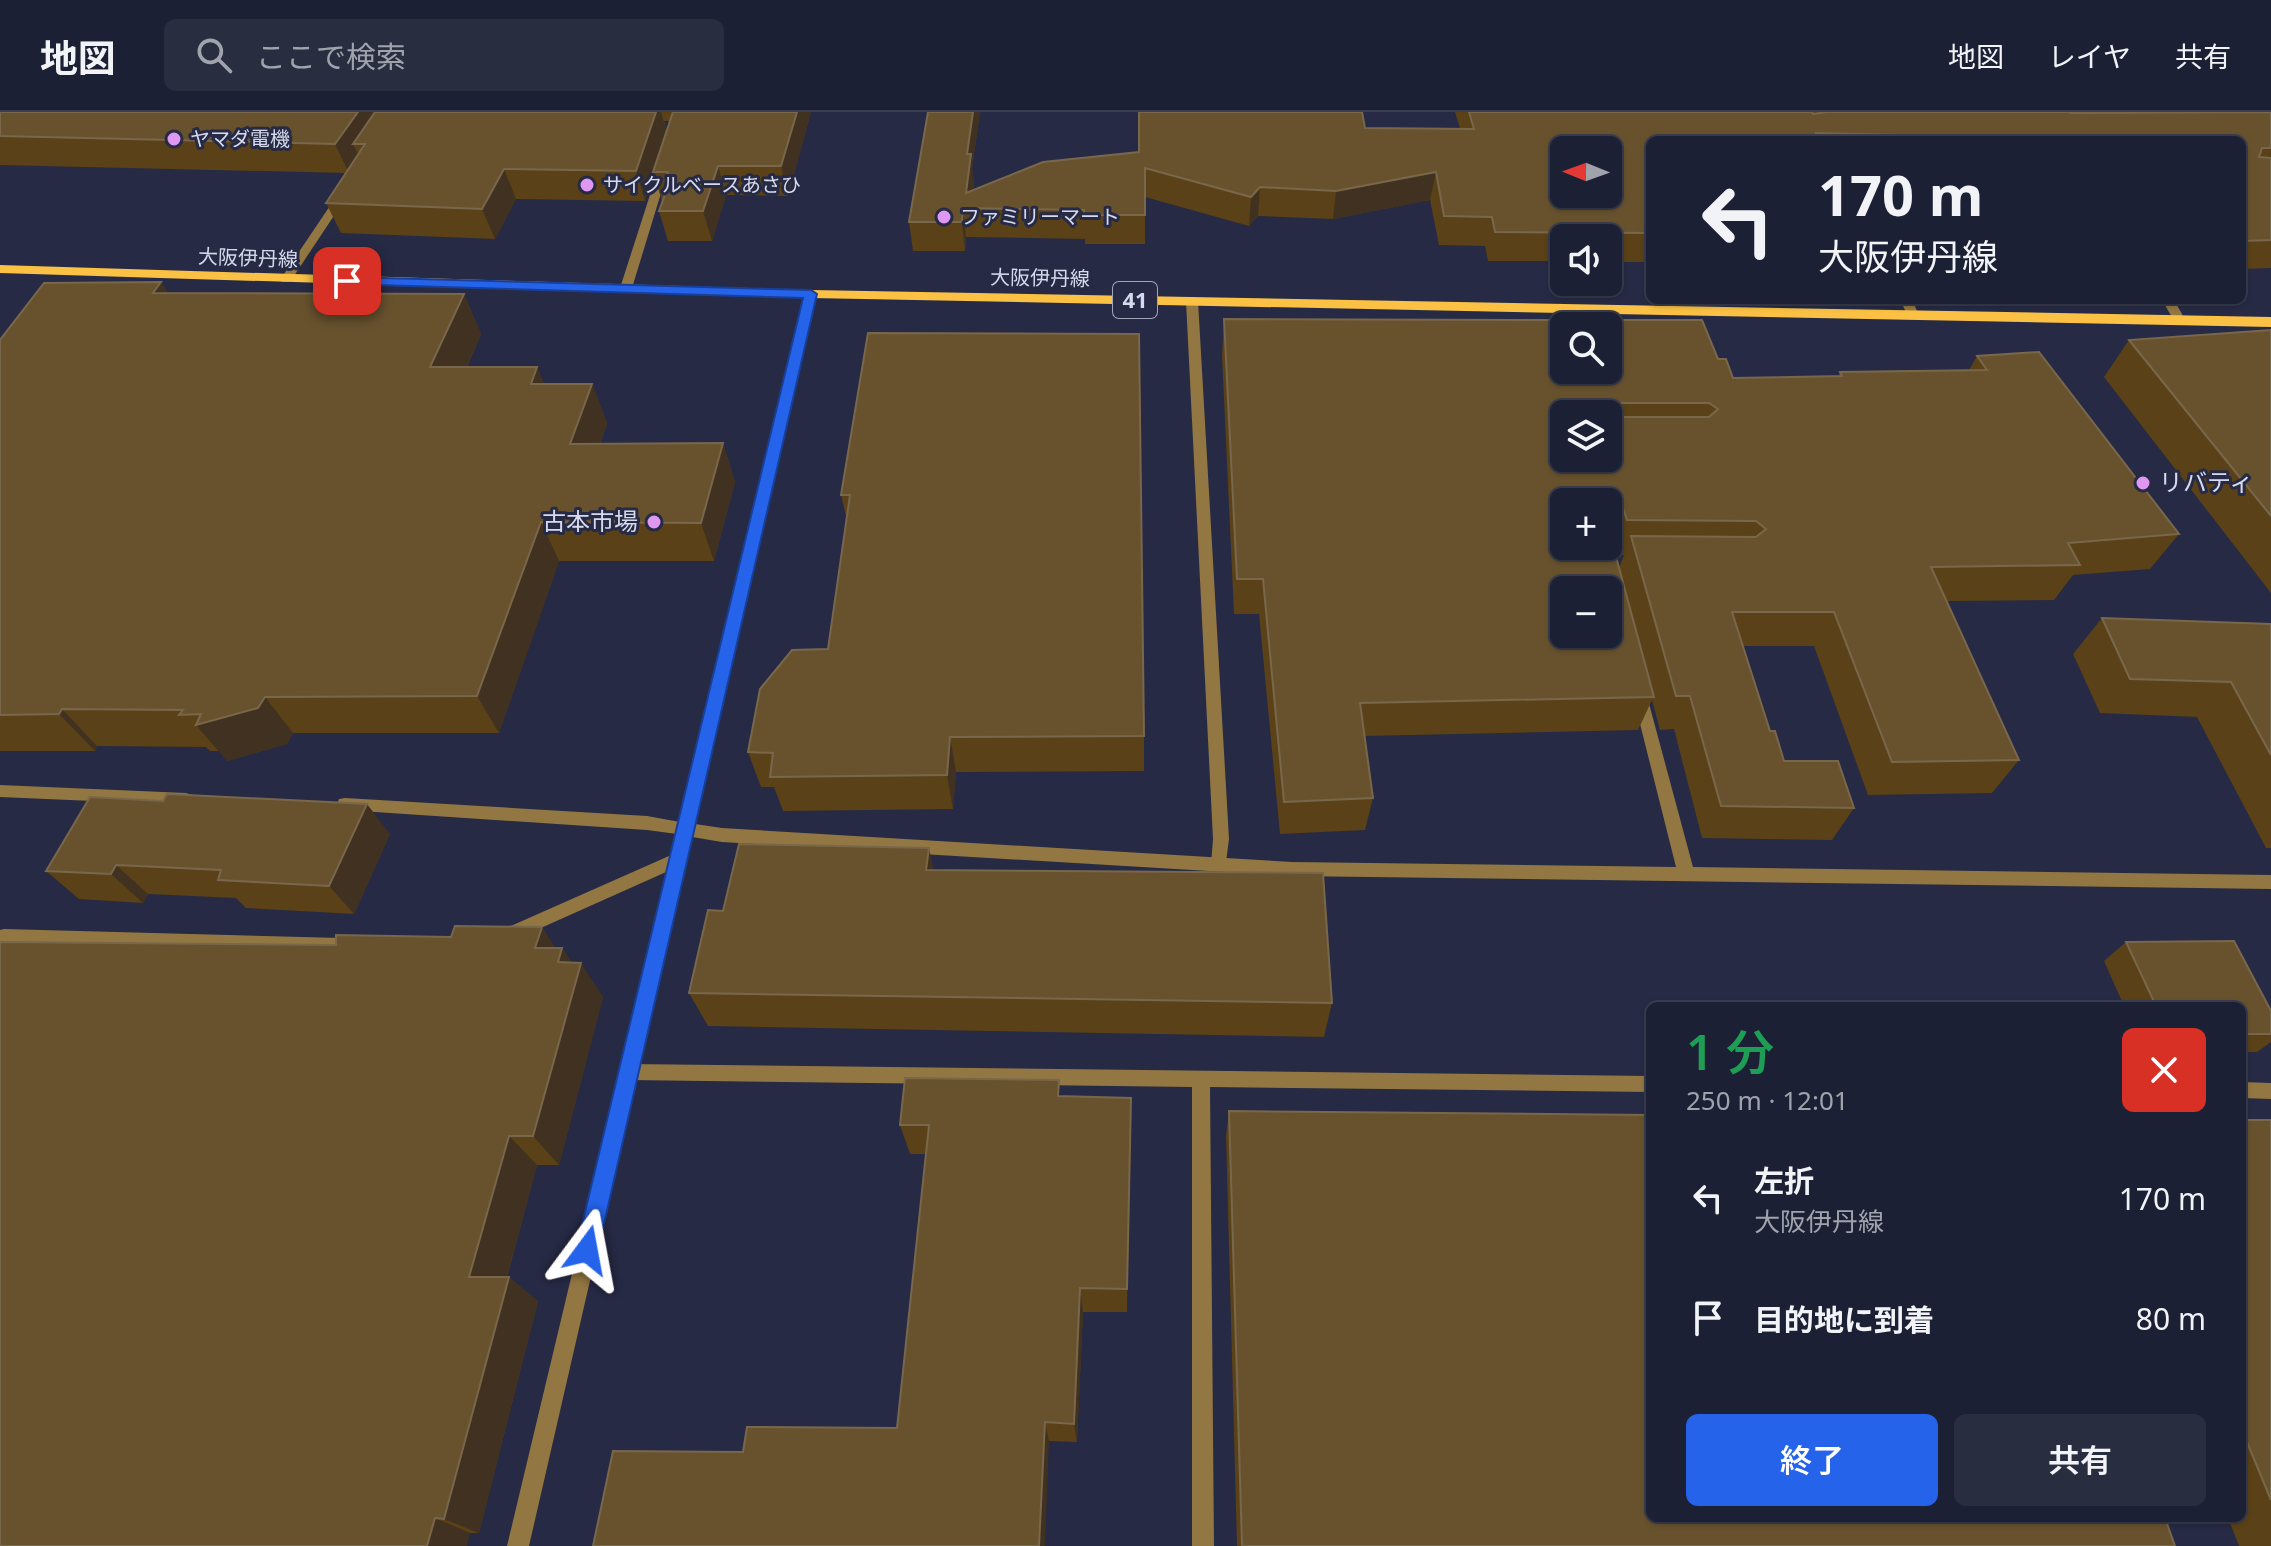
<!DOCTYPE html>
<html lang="ja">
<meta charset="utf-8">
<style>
:root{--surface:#1c2034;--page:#292d40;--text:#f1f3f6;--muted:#a0a3ac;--line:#3a3e4f;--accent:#2563eb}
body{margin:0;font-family:"Noto Sans","Noto Sans JP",sans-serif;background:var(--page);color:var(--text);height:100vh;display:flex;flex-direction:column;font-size:30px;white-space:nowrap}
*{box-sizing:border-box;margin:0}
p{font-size:26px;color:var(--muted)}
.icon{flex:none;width:44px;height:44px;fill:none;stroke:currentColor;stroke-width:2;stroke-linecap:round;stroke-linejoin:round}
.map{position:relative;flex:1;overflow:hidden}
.side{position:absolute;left:1646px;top:890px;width:600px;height:520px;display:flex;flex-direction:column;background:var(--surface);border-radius:12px;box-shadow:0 2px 6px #0004,0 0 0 2px var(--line)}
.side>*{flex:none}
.hud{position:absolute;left:1646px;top:24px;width:600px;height:168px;border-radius:12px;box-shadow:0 2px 6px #0004,0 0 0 2px var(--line);background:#1c2034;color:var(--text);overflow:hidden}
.needle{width:52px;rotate:271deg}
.tools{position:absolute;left:1550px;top:24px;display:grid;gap:16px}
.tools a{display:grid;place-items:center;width:72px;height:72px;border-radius:12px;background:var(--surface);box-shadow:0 2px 6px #0004,0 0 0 2px var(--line);font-size:40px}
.pin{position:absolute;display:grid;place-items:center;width:68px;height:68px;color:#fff;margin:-34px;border-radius:16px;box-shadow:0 4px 12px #0006}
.me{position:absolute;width:88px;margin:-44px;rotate:13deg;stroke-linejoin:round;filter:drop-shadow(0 0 6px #0008)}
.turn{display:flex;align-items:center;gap:28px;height:168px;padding:0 40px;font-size:36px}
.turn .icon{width:104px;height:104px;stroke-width:2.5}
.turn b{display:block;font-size:56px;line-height:68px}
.round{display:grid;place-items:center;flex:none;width:84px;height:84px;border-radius:12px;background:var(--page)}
.head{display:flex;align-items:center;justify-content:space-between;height:136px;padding:0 40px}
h1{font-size:48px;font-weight:600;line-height:60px;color:#1e9e55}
.button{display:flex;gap:16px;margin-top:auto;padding:16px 40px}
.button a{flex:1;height:92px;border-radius:12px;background:var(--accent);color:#fff;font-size:32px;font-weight:600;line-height:92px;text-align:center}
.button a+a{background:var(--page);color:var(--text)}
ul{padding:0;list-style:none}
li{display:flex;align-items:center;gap:24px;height:120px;padding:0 40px}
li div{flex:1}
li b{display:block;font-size:30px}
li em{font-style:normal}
header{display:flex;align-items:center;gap:48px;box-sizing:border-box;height:112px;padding:0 40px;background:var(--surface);border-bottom:2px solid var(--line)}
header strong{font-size:38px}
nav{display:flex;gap:44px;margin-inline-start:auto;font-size:28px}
.search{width:560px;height:72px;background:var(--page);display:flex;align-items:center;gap:20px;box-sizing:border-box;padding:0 28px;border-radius:12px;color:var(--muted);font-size:30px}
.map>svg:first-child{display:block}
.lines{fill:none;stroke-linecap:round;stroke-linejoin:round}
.service{fill:#937742;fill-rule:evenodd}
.minor{fill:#937742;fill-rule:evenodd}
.primary{fill:#fac144;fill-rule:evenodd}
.wall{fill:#5a4117;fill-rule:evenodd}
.shaded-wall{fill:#403120}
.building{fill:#68522e;stroke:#79674c;stroke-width:2;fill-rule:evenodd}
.route{fill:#2563eb;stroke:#184099;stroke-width:2}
.poi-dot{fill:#de98f2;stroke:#262a45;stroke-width:3}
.labels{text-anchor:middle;stroke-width:6;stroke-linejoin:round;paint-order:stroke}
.far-poi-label{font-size:20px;fill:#d6daec;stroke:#262a45;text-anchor:start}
.far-street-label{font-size:20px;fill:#d6daec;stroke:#262a45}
.shield{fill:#262a45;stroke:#a1a5ba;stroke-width:2}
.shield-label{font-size:22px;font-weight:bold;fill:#d6daec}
.poi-label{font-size:24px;fill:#d6daec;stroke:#262a45;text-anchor:start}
</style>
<header>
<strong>地図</strong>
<div class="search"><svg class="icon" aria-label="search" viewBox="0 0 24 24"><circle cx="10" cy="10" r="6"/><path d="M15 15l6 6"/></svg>ここで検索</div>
<nav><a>地図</a><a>レイヤ</a><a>共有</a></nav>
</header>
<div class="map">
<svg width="2271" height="1434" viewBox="0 0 2271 1434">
<rect width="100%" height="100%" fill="#262a45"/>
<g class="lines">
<g class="service">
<polygon points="1192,185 1198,189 1229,727 1225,758 1213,758 1211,753 1213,727 1186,189"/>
<polygon points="678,740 684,742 686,747 684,752 514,828 508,830 502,828 500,823 502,818"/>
<polygon points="4,817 341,826 347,828 349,833 347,838 341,840 9,831 6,837 0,839 0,818"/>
<polygon points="628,952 1650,964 1650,980 1210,975 1214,1434 1192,1434 1192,975 628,968 622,966 619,960 622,954"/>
<polygon points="2242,970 2271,971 2271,987 2242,986"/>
</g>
<g class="minor">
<polygon points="664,52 669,55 632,176 622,178 620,176 659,55"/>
<polygon points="338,82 347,84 290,170 282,170 280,168"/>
<polygon points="811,178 817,182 695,712 722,716 1292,750 1676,755 1633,584 1640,578 1647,584 1693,755 2271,763 2271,777 1292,764 722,730 692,725 529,1434 507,1434 677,722 647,718 345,698 339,697 337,692 339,687 345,686 647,704 680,710 805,182"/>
<polygon points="1900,188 1912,188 1919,203 1917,206 1909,206"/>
<polygon points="2162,188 2174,188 2186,209 2184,212 2176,212"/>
<polygon points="0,673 186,681 192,683 194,687 192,691 186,693 0,685"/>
</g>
<polygon class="primary" points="0,153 811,178 2271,205 2271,215 811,186 0,161"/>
</g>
<g class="wall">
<path d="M0 0H811L788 84 726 83 712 129H668L659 99 662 90 654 62 645 89 516 87 495 127 341 121 326 91 346 61 0 53ZM664 9H670L667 19Z"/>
<polygon points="928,0 980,0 972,56 974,71 973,78 1365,16 1460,16 1455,0 2271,0 2271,156 2242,157 2242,28 1650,28 1650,150 1608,150 1608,126 1564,126 1564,149 1488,149 1485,134 1439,133 1430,88 1333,107 1258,104 1249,114 1145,85 1145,132 1085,132 1085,127 966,125 965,139 913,139 909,110"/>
<polygon points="161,170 168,181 464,182 481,222 467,255 537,255 544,272 592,272 607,311 600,332 723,331 735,370 714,449 559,449 499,621 293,621 287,632 227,649 219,639 210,639 206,635 97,634 95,639 0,639 0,228"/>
<path d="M1224 207 1553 208 1562 241 1564 234V258H1608V214H1570L1572 208H1702L1718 247H1726L1733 266 1838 264 1840 260 1969 258 1977 244 2039 240 2179 422 2150 457 2073 463 2054 488 1946 489 2019 648 1992 681 1868 683 1814 534H1743L1770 619H1775L1784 649H1838L1854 696 1832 728 1702 726 1674 617 1660 618 1652 588 1638 618 1364 624 1373 686 1365 718 1280 722 1259 502H1234L1222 243ZM1564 302H1608V346H1564ZM1564 390H1608V434H1564ZM1615 443H1624L1619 456ZM1564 478H1608V522H1564Z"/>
<polygon points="2271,218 2271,481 2104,265 2129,228"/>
<polygon points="868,221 1144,624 1144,659 956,660 953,697 783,699 774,675 761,675 748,640 828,537 847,409 841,383"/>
<polygon points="2102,506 2271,512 2271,736 2266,736 2197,605 2100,601 2073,542"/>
<polygon points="390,722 354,802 246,796 236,786 148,782 143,791 79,787 46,759"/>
<polygon points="933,758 1332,891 1324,925 708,914 689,881 723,799"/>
<polygon points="542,815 555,836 562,836 572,851 603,885 559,1053 537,1053 507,1165 538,1189 479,1421 0,1434 336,833 451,825"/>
<polygon points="2126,830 2271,899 2271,930 2257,940 2242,940 2242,894 2124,894 2104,849"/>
<polygon points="1131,986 1127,1200 1083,1200 1077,1330 1049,1329 743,1340 897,1316 926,1042 910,1042 900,1013"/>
<polygon points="1229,999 2175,1434 1237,1434 1226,1023"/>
<polygon points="2242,1008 2271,1008 2271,1434 2239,1434 2228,1406 2242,1406"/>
</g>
<g class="shaded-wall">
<polygon points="358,0 391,0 365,32 353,32 360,46 349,61 335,32"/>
<polygon points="656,0 661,0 667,21 645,89 636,59"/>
<polygon points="797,0 811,0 788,84 781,54"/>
<polygon points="973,0 980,0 972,56 974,71 970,97 966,81 967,42"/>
<polygon points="718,54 726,83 712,129 703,99"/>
<polygon points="504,57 516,87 495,127 482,97"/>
<polygon points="1436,60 1430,88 1333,107 1336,79"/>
<polygon points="1260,75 1258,104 1249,114 1251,85"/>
<polygon points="963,96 966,125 965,139 962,110"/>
<polygon points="161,170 186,209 153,181"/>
<polygon points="464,182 481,222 449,294 430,255"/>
<polygon points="537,255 553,294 531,272"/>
<polygon points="592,272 607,311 586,371 570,332"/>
<polygon points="723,331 735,370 714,449 701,411"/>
<polygon points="541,410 559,449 499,621 477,584"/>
<polygon points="265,585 293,621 287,632 227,649 196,613"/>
<polygon points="62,597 97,634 95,639 59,602"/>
<polygon points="950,625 956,660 953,697 947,663"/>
<polygon points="367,692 390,722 354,802 329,774"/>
<polygon points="929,736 937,773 926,758"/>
<polygon points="116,753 148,782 143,791 111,762"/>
<polygon points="542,815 560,843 562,836 578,860 581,851 603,885 559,1053 533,1024 535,836"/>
<polygon points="1131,986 1131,1016 1127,1200 1127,1177"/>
<polygon points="509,1024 537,1053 500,1189 469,1165"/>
<polygon points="509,1165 538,1189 479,1421 444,1407"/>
<polygon points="1080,1176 1083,1200 1077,1330 1074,1312"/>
<polygon points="1045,1310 1049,1329 1045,1434 1039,1434"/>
<polygon points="435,1406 470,1421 467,1434 427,1434"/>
</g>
<g class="building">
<polygon points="0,0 358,0 335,32 0,24"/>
<polygon points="375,0 656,0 636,59 504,57 482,97 326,91 365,32 353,32"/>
<polygon points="673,0 797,0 781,54 718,54 703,99 659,99 670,69 665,69 668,60 653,60"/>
<path d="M928 0H973L967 42H971L966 81 1043 50 1139 40V0H1362L1365 16 1474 17 1469 0H1812L1813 2 1827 0H2071V1L2271 0V36H2262L2259 45 2271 46V128L2242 129V28H1944L1942 24 1816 21 1819 28H1650V121L1495 120 1492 105 1444 104 1436 60 1336 79 1260 75 1251 85 1145 56V103H1084V98L963 96 962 110H909ZM1564 38H1608V82H1564Z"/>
<polygon points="161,170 153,181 464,182 430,255 537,255 531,272 592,272 570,332 723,331 701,411 541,410 477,584 265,585 258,596 196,613 201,602 179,603 183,598 62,597 59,602 0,603 0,228 44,171"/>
<path d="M1224 207 1553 208 1564 249V258H1566L1569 267 1575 272 1587 266 1585 258H1608V214H1573L1572 208H1702L1718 247H1726L1733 266 1842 264 1840 260 1987 258 1977 244 2039 240 2179 422 2068 431 2080 453 1931 455 2019 648 1892 650 1834 500H1732L1770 619H1775L1784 649H1838L1854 696 1721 694 1690 584H1676L1631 424 1756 425 1766 417 1756 409 1627 408 1623 396H1608V390H1564V434H1608V415L1654 585 1360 591 1373 686 1284 690 1263 467H1237ZM1620 291H1709L1718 297 1709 305H1618L1617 294ZM1564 302H1608V340L1612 356 1592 355 1590 346H1564ZM1564 478H1608V522H1564Z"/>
<polygon points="2271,218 2271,404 2129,228"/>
<polygon points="868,221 1139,222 1144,624 950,625 947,663 770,665 773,641 748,640 760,577 792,538 828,537 850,383 841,383"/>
<polygon points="2102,506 2271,512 2271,643 2231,570 2130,567"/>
<polygon points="167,682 367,692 329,774 218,768 221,758 116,753 111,762 46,759 90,685 163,689"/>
<polygon points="739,732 929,736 926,758 1323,761 1332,891 689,881 708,798 723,799"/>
<polygon points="455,814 542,815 535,836 562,836 558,850 581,851 533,1024 509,1024 469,1165 509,1165 444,1407 435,1406 427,1434 0,1434 0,830 336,833 336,823 451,825"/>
<polygon points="2234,829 2271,899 2271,922 2242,922 2242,894 2156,894 2126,830"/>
<polygon points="905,966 1059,968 1058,984 1131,986 1127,1177 1080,1176 1074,1312 1045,1310 1039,1434 593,1434 613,1339 743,1340 747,1315 897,1316 929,1013 900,1013"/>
<polygon points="1229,999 1650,1003 1650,1406 2165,1406 2175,1434 1242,1434"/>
<polygon points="2242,1008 2271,1008 2271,1388 2242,1318"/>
</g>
<polygon class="route" points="347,165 811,178 817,182 598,1138 595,1145 587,1149 579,1145 576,1138 803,186 343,172 341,169"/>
<g class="poi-dot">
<circle cx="174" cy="27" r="8"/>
<circle cx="587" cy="73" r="8"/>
<circle cx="944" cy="105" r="8"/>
<circle cx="2143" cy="371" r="8"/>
<circle cx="654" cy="410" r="8"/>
</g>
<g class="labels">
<g class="far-poi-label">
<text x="190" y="34">ヤマダ電機</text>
<text x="603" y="80">サイクルベースあさひ</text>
<text x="960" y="112">ファミリーマート</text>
</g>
<g class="far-street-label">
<text transform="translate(248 146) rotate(2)" y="7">大阪伊丹線</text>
<text transform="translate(1040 166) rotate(1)" y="7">大阪伊丹線</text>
</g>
<rect class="shield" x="1113" y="170" width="44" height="36" rx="6"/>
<g class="shield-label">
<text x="1135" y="196">41</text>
</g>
<g class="poi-label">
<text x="2159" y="379">リバティ</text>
<text x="638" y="418" text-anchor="end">古本市場</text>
</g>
</g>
</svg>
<div class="tools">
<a><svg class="needle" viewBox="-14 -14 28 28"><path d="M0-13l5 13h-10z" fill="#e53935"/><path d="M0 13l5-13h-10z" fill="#a0a3ac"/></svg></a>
<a><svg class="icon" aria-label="sound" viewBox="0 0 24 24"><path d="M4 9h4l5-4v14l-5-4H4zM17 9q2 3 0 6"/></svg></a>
<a><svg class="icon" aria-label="search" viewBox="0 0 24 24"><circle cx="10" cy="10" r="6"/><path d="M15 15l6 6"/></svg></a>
<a><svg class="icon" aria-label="layers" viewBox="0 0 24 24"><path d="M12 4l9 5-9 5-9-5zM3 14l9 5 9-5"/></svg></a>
<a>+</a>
<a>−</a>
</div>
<div class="pin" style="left:347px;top:169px;background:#d93025"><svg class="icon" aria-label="arrive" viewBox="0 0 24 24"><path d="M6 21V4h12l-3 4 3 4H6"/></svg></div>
<svg class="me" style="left:587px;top:1138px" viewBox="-20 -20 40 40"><path d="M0-17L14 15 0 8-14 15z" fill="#2563eb" stroke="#fff" stroke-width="4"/></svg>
<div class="hud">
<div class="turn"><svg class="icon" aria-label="left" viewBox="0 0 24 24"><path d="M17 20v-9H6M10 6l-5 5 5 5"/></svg><div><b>170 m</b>大阪伊丹線</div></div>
</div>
<section class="side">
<div class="head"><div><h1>1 分</h1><p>250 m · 12:01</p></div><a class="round" style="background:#d93025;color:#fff"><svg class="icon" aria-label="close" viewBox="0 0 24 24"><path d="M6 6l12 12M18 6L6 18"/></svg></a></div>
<ul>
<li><svg class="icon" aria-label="left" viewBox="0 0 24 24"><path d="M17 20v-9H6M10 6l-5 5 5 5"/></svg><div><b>左折</b><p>大阪伊丹線</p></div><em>170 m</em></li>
<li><svg class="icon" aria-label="arrive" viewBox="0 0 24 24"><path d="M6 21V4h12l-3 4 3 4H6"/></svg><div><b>目的地に到着</b></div><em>80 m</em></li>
</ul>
<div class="button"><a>終了</a><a>共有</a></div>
</section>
</div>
